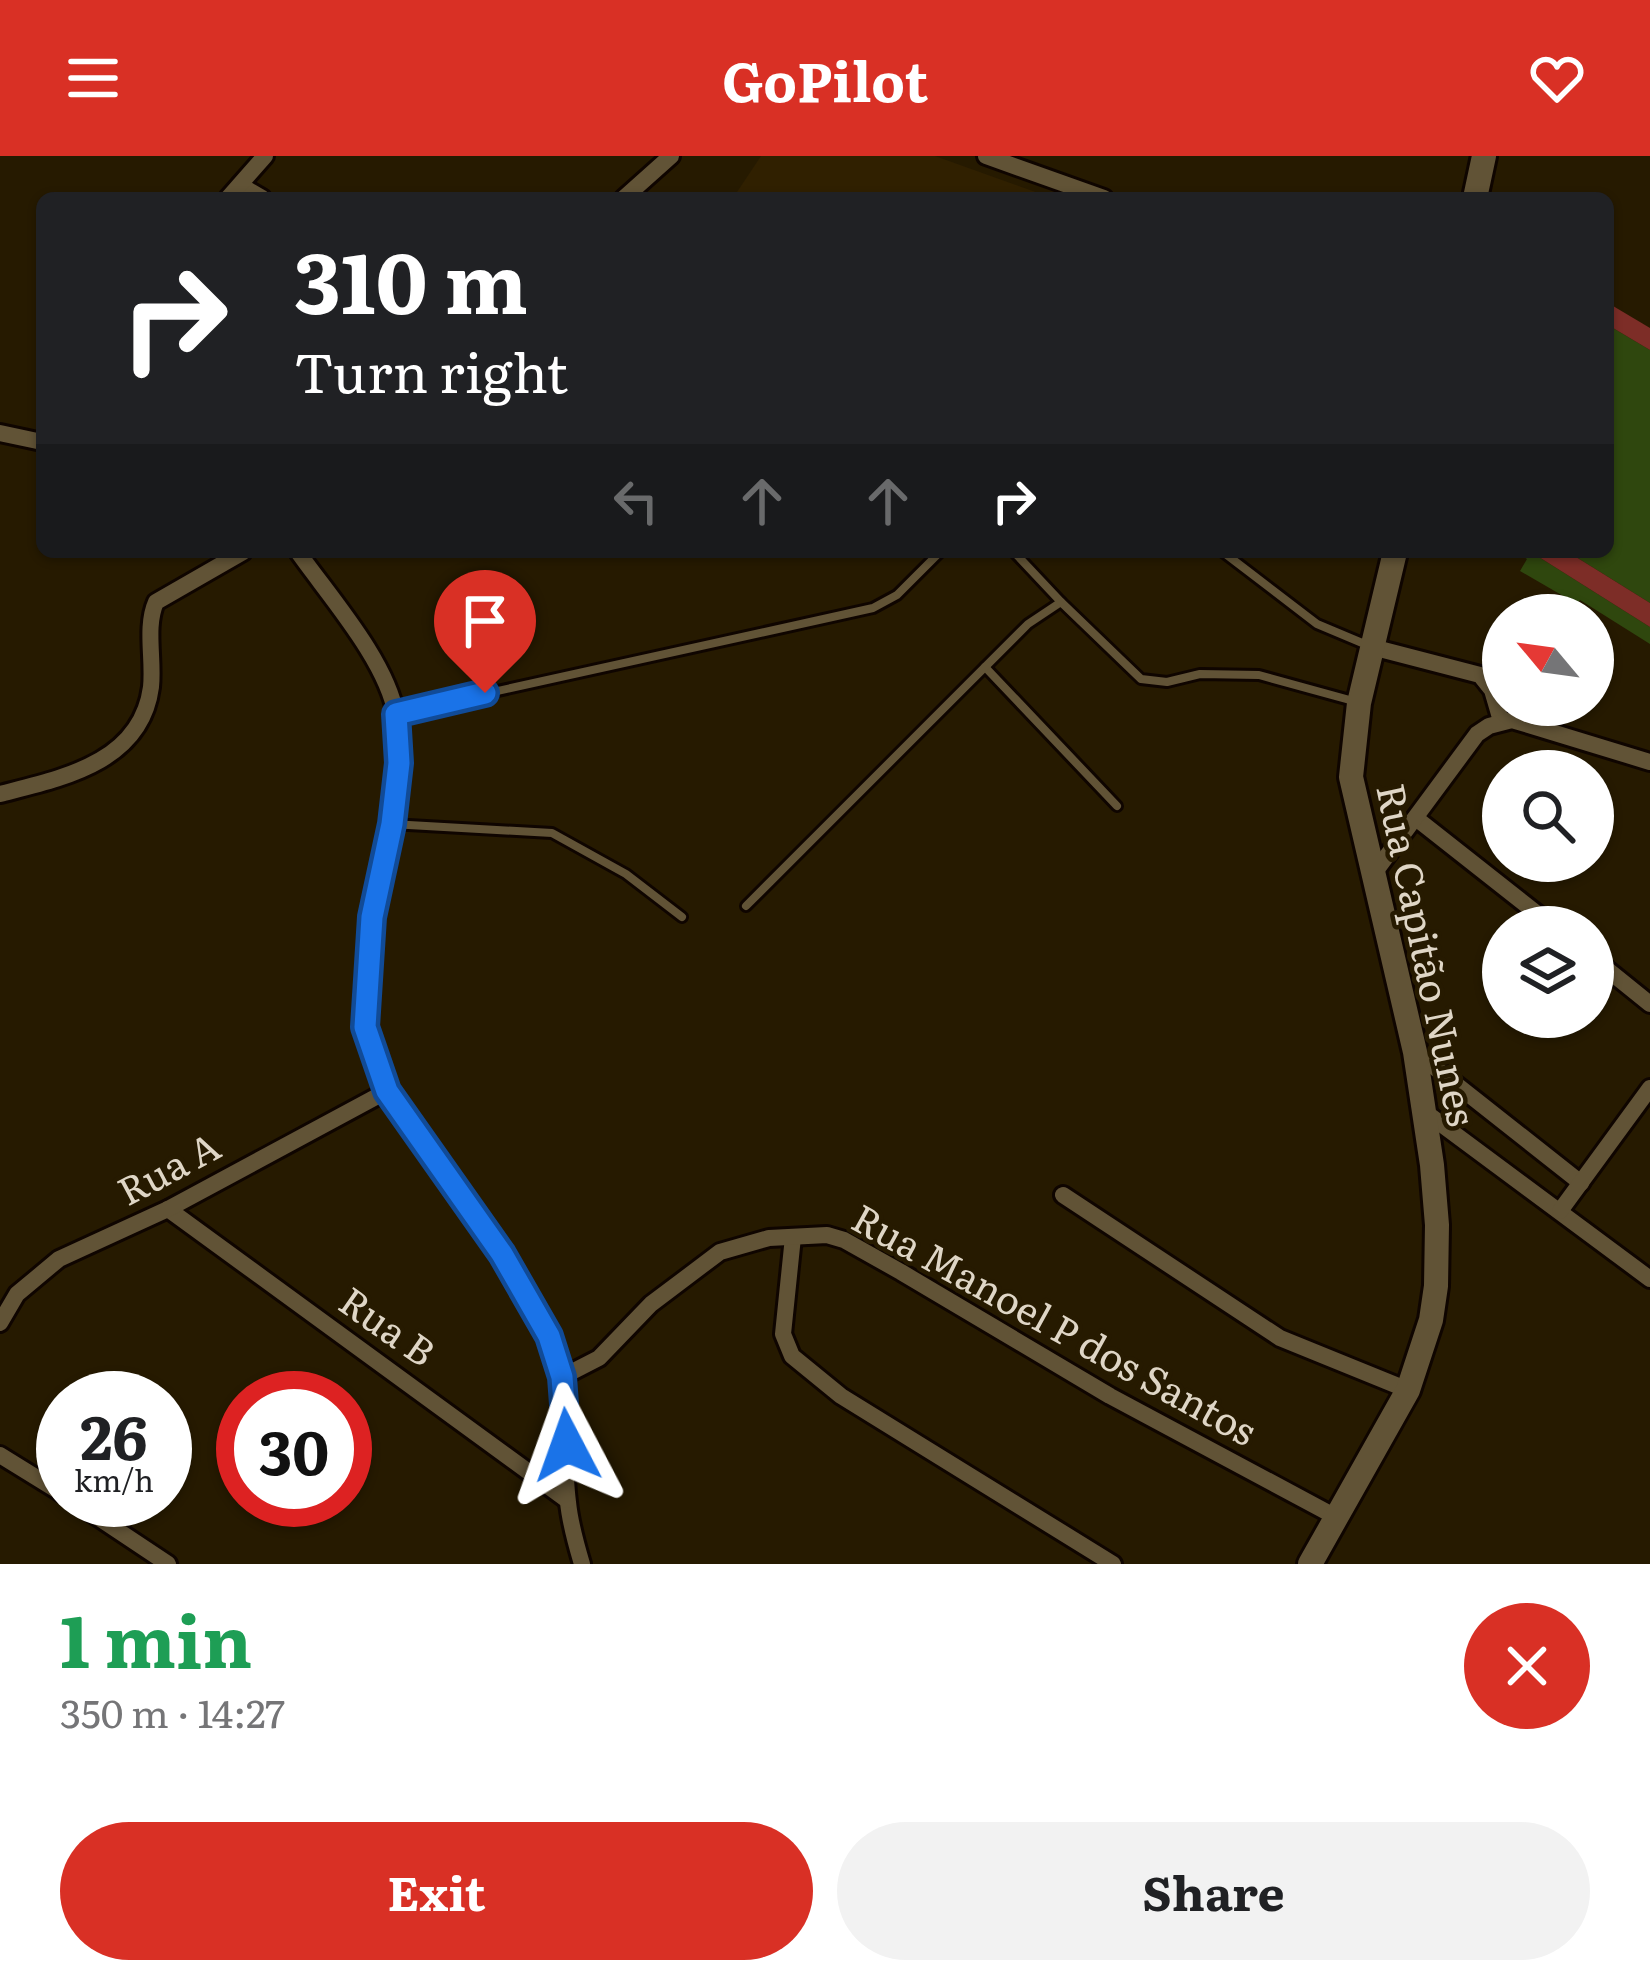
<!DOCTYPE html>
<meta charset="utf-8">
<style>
:root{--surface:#fff;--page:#f2f2f2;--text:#202124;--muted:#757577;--accent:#d93025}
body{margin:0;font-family:Literata,serif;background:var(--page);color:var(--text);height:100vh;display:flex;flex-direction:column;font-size:45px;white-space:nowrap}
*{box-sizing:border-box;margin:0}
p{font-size:39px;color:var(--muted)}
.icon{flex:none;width:66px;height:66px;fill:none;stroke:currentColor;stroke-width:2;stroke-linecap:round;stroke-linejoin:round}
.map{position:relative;height:1408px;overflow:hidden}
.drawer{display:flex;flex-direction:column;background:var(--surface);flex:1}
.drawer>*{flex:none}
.hud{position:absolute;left:36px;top:36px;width:1578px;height:366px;border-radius:18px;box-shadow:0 3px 9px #0004;background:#202124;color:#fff;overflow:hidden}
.needle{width:78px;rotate:299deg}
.fabs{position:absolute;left:1482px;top:438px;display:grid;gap:24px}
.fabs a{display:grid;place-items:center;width:132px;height:132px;border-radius:50%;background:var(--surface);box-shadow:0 3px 9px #0004;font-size:60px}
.speed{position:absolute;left:36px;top:1215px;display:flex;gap:24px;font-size:60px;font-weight:700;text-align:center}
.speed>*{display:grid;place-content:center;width:156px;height:156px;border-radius:50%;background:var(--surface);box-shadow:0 3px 9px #0004;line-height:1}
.speed small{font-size:30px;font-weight:400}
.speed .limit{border:18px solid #d22;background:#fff;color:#111}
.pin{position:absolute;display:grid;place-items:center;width:102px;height:102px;color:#fff;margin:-123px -51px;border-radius:50% 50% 50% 0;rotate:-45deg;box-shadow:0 0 12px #0007}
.pin .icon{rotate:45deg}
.me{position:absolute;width:132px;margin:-66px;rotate:356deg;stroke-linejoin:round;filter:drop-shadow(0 0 9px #0008)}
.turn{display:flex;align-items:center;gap:42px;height:252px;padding:0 60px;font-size:54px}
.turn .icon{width:156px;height:156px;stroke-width:2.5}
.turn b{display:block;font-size:84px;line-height:102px}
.lanes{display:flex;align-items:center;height:114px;padding:0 60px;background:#0003;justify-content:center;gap:60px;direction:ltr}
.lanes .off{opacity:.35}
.round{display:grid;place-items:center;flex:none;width:126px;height:126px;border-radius:63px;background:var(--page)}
.summary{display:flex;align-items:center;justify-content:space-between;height:204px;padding:0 60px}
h1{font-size:72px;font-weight:700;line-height:90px;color:#1e9e55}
.action{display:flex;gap:24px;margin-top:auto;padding:24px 60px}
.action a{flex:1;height:138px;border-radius:72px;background:var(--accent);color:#fff;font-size:48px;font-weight:700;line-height:138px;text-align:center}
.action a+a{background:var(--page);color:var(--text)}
header{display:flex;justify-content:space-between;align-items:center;height:156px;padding:0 60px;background:var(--accent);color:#fff;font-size:54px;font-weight:700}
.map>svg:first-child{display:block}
.built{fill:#302000}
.pitch{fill:#2f470e}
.building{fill:#7d2d27}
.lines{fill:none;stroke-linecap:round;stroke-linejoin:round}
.lane-casing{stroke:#0f0500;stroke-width:14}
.street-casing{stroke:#0f0500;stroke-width:22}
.secondary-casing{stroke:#0f0500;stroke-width:30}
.lane{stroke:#615336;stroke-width:8}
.street{stroke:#615336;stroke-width:16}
.secondary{stroke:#615336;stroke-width:24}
.route-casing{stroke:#114b97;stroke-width:30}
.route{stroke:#1a73e8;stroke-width:21}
.labels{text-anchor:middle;stroke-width:9;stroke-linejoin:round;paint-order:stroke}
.street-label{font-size:39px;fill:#dfd6c6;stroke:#261a00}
</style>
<header><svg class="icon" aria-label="menu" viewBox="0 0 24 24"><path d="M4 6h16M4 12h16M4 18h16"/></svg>GoPilot<svg class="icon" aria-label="heart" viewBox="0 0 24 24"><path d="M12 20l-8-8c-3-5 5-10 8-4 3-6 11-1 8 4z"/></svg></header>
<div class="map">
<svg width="1650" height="1408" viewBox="0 0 1650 1408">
<rect width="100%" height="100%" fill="#261a00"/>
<polygon class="built" points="761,0 935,0 1052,42 733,42"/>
<g class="pitch">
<polygon points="1608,169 1650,194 1650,447 1568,396 1608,396"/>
<polygon points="1516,396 1531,396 1650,471 1650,488 1580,444 1577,448 1520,415 1527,403"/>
</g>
<g class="building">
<polygon points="1608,147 1650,172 1650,194 1608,169"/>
<polygon points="1531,396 1568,396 1650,447 1650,471"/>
</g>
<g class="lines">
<g class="lane-casing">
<g id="lane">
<polyline points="1014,396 1061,446"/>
<polyline points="1223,396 1317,468 1367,489"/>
<polyline points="985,511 1117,650"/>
<polyline points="398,557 873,452 897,439 940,396"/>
<polyline points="391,668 552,677 626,718 682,761"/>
<polyline points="746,750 1028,468 1061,446 1141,523 1167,526 1200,518 1259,519 1357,546"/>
</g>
</g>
<g class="street-casing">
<g id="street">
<polyline points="986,0 1104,42"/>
<polyline points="240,29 262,42"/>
<polyline points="228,42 265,0"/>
<polyline points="624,42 671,0"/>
<polyline points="0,277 42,286"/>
<path d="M298 396C329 440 387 505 396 559 406 614 391 676 379 730 371 769 358 835 366 874 389 987 509 1076 550 1184 570 1238 561 1291 568 1346 570 1367 576 1388 582 1408"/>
<polyline points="1372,491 1480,519 1492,534 1501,565"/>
<path d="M0 638C62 622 141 607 151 531 154 503 145 471 156 446L243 396"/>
<polyline points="1417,663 1554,771"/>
<polyline points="1375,716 1477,578 1489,570 1512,564 1650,606"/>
<polyline points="1593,802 1650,848"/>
<polyline points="1415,896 1581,1027"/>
<polyline points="1425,956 1650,1123"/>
<polyline points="1063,1039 1280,1182 1408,1234"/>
<polyline points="168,1053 567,1344"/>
<polyline points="1560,1055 1650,932"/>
<polyline points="793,1081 783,1178 792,1200 841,1240 1113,1408"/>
<polyline points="0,1167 17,1138 59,1103 168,1053 387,935"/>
<polyline points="562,1221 599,1202 651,1148 720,1096 769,1082 827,1079 844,1084 901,1116 1110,1240 1336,1361"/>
<polyline points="0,1299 63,1338"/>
<polyline points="72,1344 168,1408"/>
</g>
</g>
<g class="secondary-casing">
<g id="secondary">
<polyline points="1475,42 1484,0"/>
<polyline points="1310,1408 1408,1234 1431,1164 1436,1130 1437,1069 1432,1009 1415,896 1351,621 1359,547 1395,396"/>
</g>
</g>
<use href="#lane" class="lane"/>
<use href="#street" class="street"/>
<use href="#secondary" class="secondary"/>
</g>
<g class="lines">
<g class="route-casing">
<polyline id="route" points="485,537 396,558 399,607 392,668 372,761 365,871 387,935 502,1098 549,1180 562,1221 567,1289"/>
</g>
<use href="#route" class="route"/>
</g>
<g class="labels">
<g class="street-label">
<text transform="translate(1426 799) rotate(78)" y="14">Rua Capitão Nunes</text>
<text transform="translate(169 1013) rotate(-28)" y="14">Rua A</text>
<text transform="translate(1054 1169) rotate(29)" y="14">Rua Manoel P dos Santos</text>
<text transform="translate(387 1171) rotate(35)" y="14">Rua B</text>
</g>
</g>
</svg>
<div class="fabs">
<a><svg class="needle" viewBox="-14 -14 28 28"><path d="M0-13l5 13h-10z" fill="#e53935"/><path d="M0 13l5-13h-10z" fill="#757577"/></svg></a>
<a><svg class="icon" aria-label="search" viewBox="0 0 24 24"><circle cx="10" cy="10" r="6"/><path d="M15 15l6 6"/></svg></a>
<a><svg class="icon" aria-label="layers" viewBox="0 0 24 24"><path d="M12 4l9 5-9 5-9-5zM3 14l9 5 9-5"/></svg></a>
</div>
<div class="speed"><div>26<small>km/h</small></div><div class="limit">30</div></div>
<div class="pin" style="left:485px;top:537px;background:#d93025"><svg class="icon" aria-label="arrive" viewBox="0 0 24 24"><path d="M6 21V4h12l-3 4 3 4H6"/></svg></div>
<svg class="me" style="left:567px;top:1289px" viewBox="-20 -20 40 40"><path d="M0-17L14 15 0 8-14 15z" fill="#1a73e8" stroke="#fff" stroke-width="4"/></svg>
<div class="hud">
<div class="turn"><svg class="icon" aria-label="right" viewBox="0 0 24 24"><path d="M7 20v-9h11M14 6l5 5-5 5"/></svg><div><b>310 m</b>Turn right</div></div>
<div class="lanes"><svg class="icon off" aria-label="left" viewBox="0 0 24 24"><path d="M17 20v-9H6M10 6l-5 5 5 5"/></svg><svg class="icon off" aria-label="ahead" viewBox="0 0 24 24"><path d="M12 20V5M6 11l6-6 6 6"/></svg><svg class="icon off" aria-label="ahead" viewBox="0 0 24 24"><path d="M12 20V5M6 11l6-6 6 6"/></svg><svg class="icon" aria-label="right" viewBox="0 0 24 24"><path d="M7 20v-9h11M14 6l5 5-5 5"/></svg></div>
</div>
</div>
<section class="drawer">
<div class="summary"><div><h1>1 min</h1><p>350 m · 14:27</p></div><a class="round" style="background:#d93025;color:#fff"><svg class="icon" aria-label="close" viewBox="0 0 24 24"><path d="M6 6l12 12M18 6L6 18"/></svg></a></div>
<div class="action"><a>Exit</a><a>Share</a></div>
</section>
